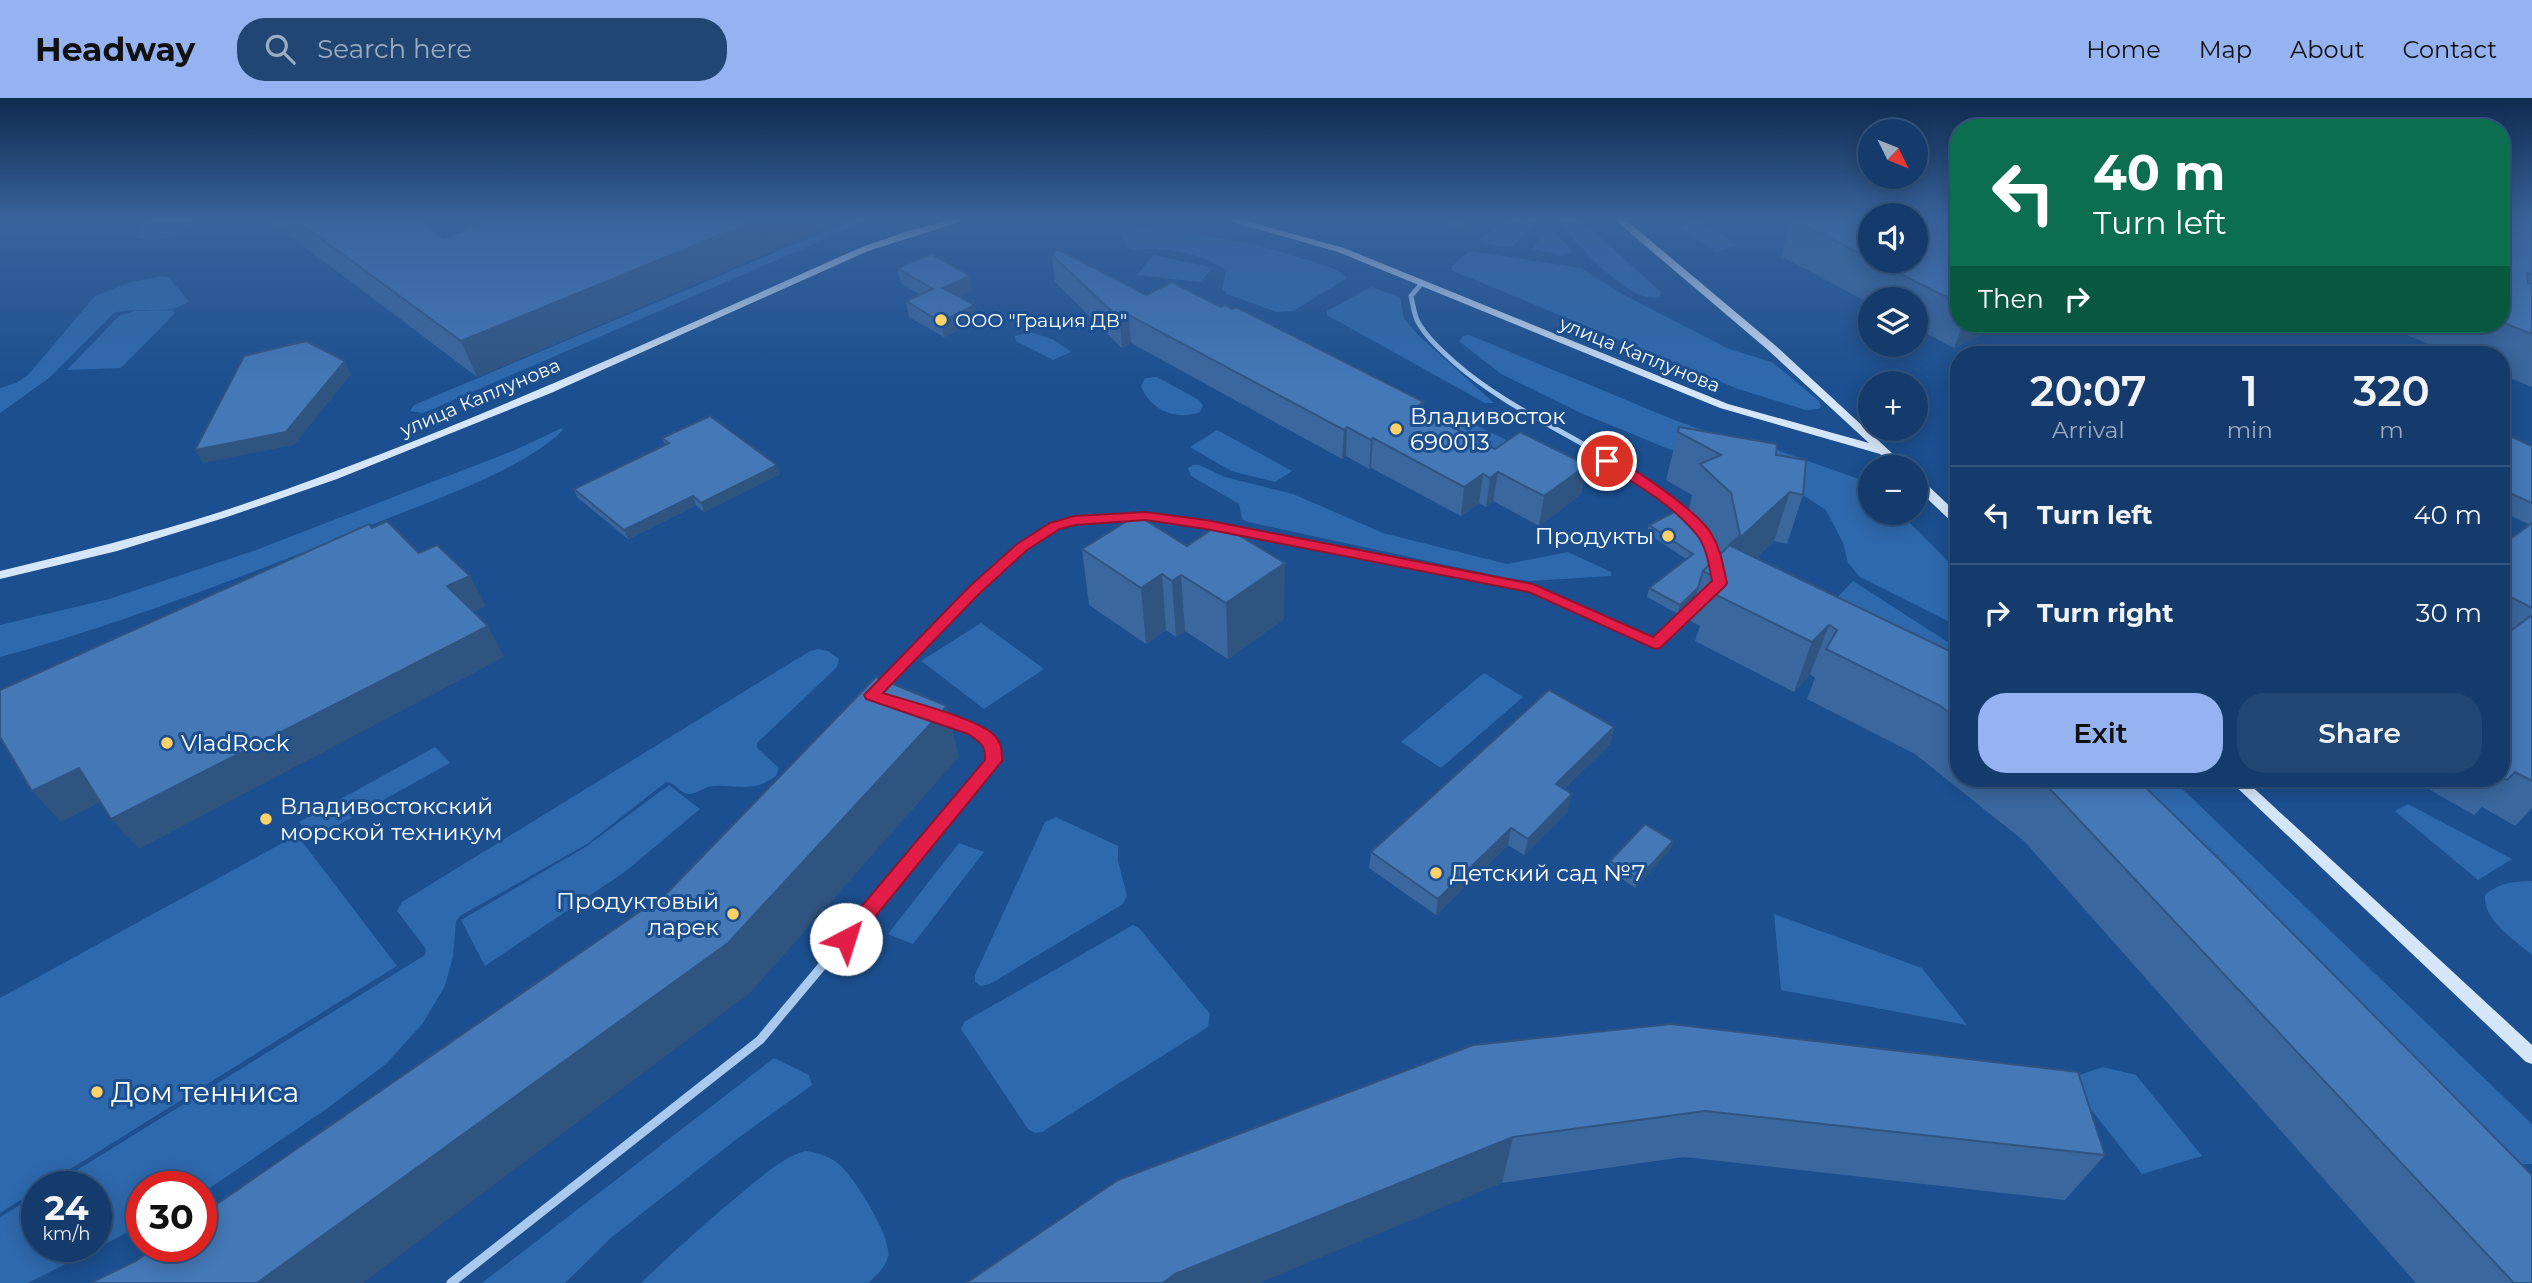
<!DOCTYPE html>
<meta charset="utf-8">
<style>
:root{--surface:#143b6b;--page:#214673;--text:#f1f3f6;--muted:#9dadc1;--line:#33557e;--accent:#95b2f1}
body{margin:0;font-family:Montserrat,sans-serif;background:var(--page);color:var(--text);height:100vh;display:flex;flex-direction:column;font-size:26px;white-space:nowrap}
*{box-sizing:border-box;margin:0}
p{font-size:23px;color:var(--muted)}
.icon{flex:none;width:38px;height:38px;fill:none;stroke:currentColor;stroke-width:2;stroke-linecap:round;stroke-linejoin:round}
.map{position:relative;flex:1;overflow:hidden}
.drawer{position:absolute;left:1950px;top:248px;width:560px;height:441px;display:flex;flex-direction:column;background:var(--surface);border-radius:28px;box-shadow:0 4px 18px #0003,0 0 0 2px var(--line)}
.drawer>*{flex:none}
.guide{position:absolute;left:1950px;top:21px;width:560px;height:214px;border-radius:28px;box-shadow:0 4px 18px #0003,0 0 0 2px var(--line);background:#0b6e4f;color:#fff;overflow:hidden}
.needle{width:46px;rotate:133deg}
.buttons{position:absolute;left:1858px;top:21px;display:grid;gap:14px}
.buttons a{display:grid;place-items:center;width:70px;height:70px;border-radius:50%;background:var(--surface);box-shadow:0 4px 18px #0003,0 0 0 2px var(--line);font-size:35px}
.speed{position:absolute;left:21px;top:1073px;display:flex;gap:14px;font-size:35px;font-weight:700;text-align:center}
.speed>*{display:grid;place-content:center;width:91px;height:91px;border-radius:50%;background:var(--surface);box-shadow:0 4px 18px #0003,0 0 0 2px var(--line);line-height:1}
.speed small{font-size:18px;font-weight:400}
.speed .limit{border:10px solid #d22;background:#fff;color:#111}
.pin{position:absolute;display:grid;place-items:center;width:60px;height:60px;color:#fff;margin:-30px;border:4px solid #fff;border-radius:50%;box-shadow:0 2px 7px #0007}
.me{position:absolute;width:77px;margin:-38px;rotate:40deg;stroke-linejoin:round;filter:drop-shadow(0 0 5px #0008)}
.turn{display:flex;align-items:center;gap:24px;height:147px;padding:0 28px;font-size:32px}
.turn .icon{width:91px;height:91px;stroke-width:2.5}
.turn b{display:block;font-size:49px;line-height:60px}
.then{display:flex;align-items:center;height:66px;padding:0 28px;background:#0003;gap:14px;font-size:26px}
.eta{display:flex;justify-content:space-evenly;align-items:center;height:119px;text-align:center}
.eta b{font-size:42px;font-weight:600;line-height:49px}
.action{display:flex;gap:14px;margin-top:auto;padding:14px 28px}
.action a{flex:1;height:80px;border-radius:28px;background:var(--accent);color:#111;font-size:28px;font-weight:600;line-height:80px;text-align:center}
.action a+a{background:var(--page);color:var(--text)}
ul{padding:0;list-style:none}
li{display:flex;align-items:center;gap:21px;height:98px;padding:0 28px;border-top:2px solid var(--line)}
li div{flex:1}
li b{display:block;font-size:26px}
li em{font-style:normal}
header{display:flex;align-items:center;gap:42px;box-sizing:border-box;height:98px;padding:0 35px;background:var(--accent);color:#111}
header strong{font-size:33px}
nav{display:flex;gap:38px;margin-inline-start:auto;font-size:24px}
.search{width:490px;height:63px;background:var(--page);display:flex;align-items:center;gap:18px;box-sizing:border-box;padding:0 24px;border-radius:28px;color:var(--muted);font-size:26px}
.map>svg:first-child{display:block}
.green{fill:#2e69ad}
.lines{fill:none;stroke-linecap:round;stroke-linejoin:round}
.street-far2{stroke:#a9c9ee;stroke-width:5}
.street-far1{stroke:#a9c9ee;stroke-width:7}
.street{stroke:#a9c9ee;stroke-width:9}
.secondary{fill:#d6e6fa;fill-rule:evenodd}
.wall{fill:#3a679d}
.shaded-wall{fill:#305480}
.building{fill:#4478b7;stroke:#305480;stroke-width:2}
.route{fill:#e11d48;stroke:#92132f;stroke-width:2}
.poi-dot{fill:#ffd166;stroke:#1b4f8f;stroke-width:2.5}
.labels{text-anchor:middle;stroke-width:6;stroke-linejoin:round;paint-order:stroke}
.far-poi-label{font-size:19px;fill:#fff;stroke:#1b4f8f;text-anchor:start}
.far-street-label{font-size:19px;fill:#fff;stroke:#1b4f8f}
.poi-label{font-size:23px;fill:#fff;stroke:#1b4f8f;text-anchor:start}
.near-poi-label{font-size:28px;fill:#fff;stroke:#1b4f8f;text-anchor:start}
</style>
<header>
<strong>Headway</strong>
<div class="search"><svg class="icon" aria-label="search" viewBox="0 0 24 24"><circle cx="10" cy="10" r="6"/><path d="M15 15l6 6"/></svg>Search here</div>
<nav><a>Home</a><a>Map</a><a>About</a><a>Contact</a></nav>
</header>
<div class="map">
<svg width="2532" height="1185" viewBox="0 0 2532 1185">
<rect width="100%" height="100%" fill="#1b4f8f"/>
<g class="green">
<path d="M148 122H194C180 140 156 147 134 139Z"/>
<polygon points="852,122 869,122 433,311 422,315 410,313 414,307"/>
<polygon points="1508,122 1538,122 1513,148 1501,149 1480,144 1481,140"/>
<path d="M1557 122H1581L1661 194 1660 199C1629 208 1576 143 1557 122Z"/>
<polygon points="1698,123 1738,147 1716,154 1676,129"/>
<path d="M1140 131C1198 135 1252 143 1307 162 1320 166 1338 170 1347 180L1293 213 1277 214 1227 196 1222 190 1226 175C1218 160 1176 152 1159 151 1147 149 1138 155 1127 150L1121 134Z"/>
<polygon points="1546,132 1553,133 1571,151 1571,155 1560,157 1532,151"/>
<polygon points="1470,153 1581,170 1626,198 1729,251 1772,264 1819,303 1821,308 1819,311 1806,312 1738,291 1451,172 1454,166"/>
<polygon points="1154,157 1213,170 1200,184 1137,177"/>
<path d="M162 178 168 179 189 203C170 219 137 208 114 215L49 280 0 315V290L16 285 28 277 95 198 131 184Z"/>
<polygon points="1371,189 1400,199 1404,221 1419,238 1494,305 1485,305 1327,217 1327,213"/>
<polygon points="136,213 171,212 175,215 121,270 67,272 120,217"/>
<polygon points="1030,234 1054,242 1071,254 1053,262 1016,243 1015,238"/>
<polygon points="1469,237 1672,321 1713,336 1772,350 1867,384 1871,387 1871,415 1900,415 1958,473 1958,528 1860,479 1848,465 1843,445 1826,412 1801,396 1666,350 1581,315 1501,276 1459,243 1463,238"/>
<path d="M1157 279 1199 302 1203 308 1200 314C1176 323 1150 312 1141 288L1145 280Z"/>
<polygon points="1467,323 1515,346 1494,369 1437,339 1460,324"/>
<path d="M562 330 563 332C523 371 442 399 389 420 262 471 133 523 0 559V527L109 501 256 452 515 352Z"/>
<polygon points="1217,332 1292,373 1275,384 1231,373 1190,349"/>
<polygon points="1193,367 1199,367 1225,379 1293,396 1383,435 1507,466 1568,454 1611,474 1611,478 1530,483 1502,479 1248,424 1242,421 1239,406 1191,378 1188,370"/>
<polygon points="1853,483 1957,550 1941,569 1825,512"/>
<polygon points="981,525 1044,571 984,611 921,563"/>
<path d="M819 551 828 553 839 561 837 569 757 645V650L779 670 776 678C751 696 739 686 712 688 704 689 698 695 690 696 681 697 676 684 666 684L587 746 460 818 456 823 453 858 445 888 423 925 387 965 325 1012 201 1096V1088H142V1127L28 1185H0V1119L37 1097V1148H96V1088H51L425 857 426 851 397 813 402 804 810 553Z"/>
<polygon points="1484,575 1523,599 1441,670 1401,644"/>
<polygon points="435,649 450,665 313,741 299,724"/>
<polygon points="2127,681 2172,681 2532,1026 2532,1066 2517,1066"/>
<polygon points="669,687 700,711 626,773 485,868 461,822 587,748"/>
<polygon points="2408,706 2512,761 2478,782 2395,713"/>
<polygon points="1056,719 1118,748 1118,763 1127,798 1123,806 990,886 981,888 975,884 975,877 1045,724"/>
<polygon points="297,737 397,868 43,1088 37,1088 37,1092 0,1115 0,900"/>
<polygon points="959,745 984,754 913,846 888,836"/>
<path d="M2532 783V857C2514 841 2483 823 2485 797 2500 784 2513 784 2532 783Z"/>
<polygon points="1774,816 1922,870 1967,927 1781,892"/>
<polygon points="1133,827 1139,830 1210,916 1208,929 1042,1034 1035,1035 1028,1031 961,931 964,924"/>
<polygon points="774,960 809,977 812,987 738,1040 613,1138 565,1185 482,1185"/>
<polygon points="2103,969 2136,977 2202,1058 2142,1076 2067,981"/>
<path d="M805 1053C817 1054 831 1059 840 1067 854 1080 893 1140 888 1159 885 1170 876 1178 868 1185H641C672 1155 704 1126 738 1098 759 1081 779 1061 805 1053Z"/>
</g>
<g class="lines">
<path class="street-far2" d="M1422 185 1411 198C1413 206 1414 217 1418 224 1427 240 1441 252 1454 264 1514 317 1592 343 1654 392"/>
<g class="street-far1">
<polyline points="1652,390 1705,437 1711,445 1717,470"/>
<polyline points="879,588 989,478 1022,449 1056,428 1074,423 1115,419 1146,418 1206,427 1533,490 1655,546 1699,504"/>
<path d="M930 739 994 663C991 634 967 627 942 620"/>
</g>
<polyline class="street" points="451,1185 760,942 932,737"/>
<g class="secondary">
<path d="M950 122H966L868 153 551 295 337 381 227 419 117 453 0 481V473C74 455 148 437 220 414 440 341 650 243 862 149L908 133Z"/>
<polygon points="1226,122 1242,122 1344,150 1728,306 1869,345 1768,252 1615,122 1626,122 1776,248 1907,369 1894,369 1880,356 1720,310 1338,154"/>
<polygon points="1916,379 1920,380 1958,416 1958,427 1954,426 1916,390"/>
<polygon points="2228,681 2244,681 2532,947 2532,966 2526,964"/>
</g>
</g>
<g class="wall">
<polygon points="269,122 419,122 444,140 490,122 844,122 477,279"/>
<polygon points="1437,122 1482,122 1463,133"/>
<polygon points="1791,122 1858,122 1869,127 1871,127 1871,163 1916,163 1958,125 1958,226 1993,226 1990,233 1954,250 1916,230 1916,201 1871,201 1871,206 1781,158"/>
<polygon points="2501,122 2532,122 2532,289 2501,276 2501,257 2456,257 2380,226 2501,226"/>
<polygon points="1052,157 1423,314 1495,351 1587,367 1581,396 1539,428 1493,403 1486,409 1479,405 1461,418 1371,370 1369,371 1346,358 1342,361 1131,245 1122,250 1055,184"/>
<polygon points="897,170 972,193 960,199 977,223 944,239 909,219 906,203 920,197 901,185"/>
<polygon points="1678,334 1776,357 1803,397 1787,446 1774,443 1756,460 1958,557 1958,681 2137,681 2532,1185 2416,1185 2024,743 1915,656 1807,601 1815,580 1810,576 1794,594 1695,543 1700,528 1689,522 1696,498 1678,516 1647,499 1649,490 1686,461 1647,435 1649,427 1713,463 1719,457 1717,444 1688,415 1692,397 1666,382"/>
<polygon points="2501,334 2532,348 2532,710 2515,728 2482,709 2474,717 2411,681 2501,681 2501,446 2502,447 2530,427 2501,413"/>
<polygon points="662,340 777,367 780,376 704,414 696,407 628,441 577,399 574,391 665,347"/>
<polygon points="1137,417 1284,521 1228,561 1185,533 1176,539 1166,532 1146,546 1089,507 1082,451"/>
<polygon points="1614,629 1610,646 1564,691 1568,713 1524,757 1508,747 1436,817 1369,770 1371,754"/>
<polygon points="1673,743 1670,752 1635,790 1608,771 1610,763"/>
<polygon points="1473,947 2105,1057 2065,1102 1684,1059 1502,1085"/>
</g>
<g class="shaded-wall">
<polygon points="756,122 844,122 477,279 461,243"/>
<polygon points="1464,122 1482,122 1463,133"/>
<polygon points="970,178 972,193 946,205 943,190"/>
<polygon points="975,207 977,223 944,239 941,224"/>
<polygon points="1129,217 1131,245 1122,250 1120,221"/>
<polygon points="1963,226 1993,226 1990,233 1954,250"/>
<polygon points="345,263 351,276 294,347 203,365 195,352"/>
<polygon points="1424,304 1421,333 1415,310"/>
<polygon points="1347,329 1346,358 1342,361 1344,332"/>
<polygon points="1373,340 1371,370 1369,371 1371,342"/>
<polygon points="777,367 780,376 704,414 701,405"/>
<polygon points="1587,367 1581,396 1539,428 1544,398"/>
<polygon points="1498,374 1493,403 1486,409 1490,380"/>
<polygon points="1483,376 1479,405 1461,418 1464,389"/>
<polygon points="1790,394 1774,443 1718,495 1731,448"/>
<polygon points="693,398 696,407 628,441 624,432"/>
<polygon points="1285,465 1284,521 1228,561 1226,505"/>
<polygon points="1162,476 1166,532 1146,546 1141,490"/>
<polygon points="1181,477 1185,533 1176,539 1172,483"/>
<polygon points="470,478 486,508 464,519 447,488"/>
<polygon points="1698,490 1696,498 1678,516 1680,507"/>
<polygon points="1829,527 1810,576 1794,594 1812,544"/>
<polygon points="488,528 504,559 139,751 111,721"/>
<polygon points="947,608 959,659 751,894 363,1185 257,1185"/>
<polygon points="1614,629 1610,646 1552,703 1556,686"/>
<polygon points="79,670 107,701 61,724 32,693"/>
<polygon points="1572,696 1568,713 1524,757 1528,741"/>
<polygon points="1511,730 1508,747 1436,817 1438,801"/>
<polygon points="1673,743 1670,752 1635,790 1638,781"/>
<polygon points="1513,1039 1502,1085 1259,1185 1163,1185 1175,1176"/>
</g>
<g class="building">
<polygon points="296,122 419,122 444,140 490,122 756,122 461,243"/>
<polygon points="1794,122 1858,122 1869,127 1871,127 1871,161"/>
<polygon points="1916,122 1951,122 1958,125 1958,205 1875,163 1916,163"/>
<polygon points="2501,122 2532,122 2532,136 2531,137 2532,137 2532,176 2527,175 2528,185 2532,186 2532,236 2501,224"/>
<polygon points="1057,151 1146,197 1172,184 1221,209 1225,207 1232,211 1236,209 1424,304 1415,310 1495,351 1520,334 1587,367 1544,398 1498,374 1490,380 1483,376 1464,389 1373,340 1371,342 1347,329 1344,332 1129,217 1120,221 1052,157"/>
<polygon points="931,156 970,178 943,190 975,207 941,224 906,203 933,191 897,170"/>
<polygon points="306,243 345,263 286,334 195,352 244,258"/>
<polygon points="710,318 777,367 701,405 693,398 624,432 574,391 669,345 662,340"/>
<polygon points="1679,329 1777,346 1776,357 1806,362 1803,397 1790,394 1731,448 1958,557 1958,621 1939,607 1826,551 1837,532 1829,527 1812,544 1710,494 1722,483 1703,473 1740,437 1731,395 1700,366 1721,357 1678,334"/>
<polygon points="2501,334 2532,348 2532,405 2501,391"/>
<polygon points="1678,412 1708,440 1713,463 1703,473 1698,490 1680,507 1649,490 1693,456 1649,427"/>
<polygon points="1137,417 1187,448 1220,426 1285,465 1226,505 1181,477 1172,483 1162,476 1141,490 1082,451"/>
<polygon points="387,423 419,455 437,447 470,478 447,488 488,528 111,721 79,670 32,693 0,639 0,592 369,426 372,430"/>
<polygon points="2532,425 2532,510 2501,494 2501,446 2502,447"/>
<polygon points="2532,517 2532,683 2515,674 2507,682 2501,679 2501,540"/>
<polygon points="876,579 947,608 728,845 257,1185 90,1185 136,1163 157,1148 201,1148 201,1117 668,794"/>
<polygon points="1549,592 1614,629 1556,686 1572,696 1528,741 1511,730 1438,801 1371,754"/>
<polygon points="2036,681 2137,681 2219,761 2532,1077 2532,1185 2514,1185 2053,694"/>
<polygon points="1645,726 1673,743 1638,781 1610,763"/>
<polygon points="1671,926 2078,974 2105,1057 1705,1013 1513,1039 1175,1176 1163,1185 966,1185 1118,1082 1473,947"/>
</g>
<linearGradient id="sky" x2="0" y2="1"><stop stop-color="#0f2b4f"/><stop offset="0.42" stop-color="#39639b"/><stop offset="1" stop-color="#39639b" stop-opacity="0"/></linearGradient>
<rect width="2532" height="288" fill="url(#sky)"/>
<path class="route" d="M1607 359C1630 365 1701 416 1712 437 1721 452 1723 468 1727 485L1725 488 1660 550 1655 551 1529 494 1206 431 1146 422 1075 427 1060 431 1027 452 979 496 883 595C908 603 980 621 995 638 1002 646 1002 654 1002 663L853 846 846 849 839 846 837 841 839 835 985 662C986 647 980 644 968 636L866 601 864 597 969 489 1017 446 1050 425 1074 418 1146 414 1206 422 1533 486 1653 539 1712 483C1709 468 1707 450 1697 437 1673 407 1635 385 1602 365V360Z"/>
<g class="poi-dot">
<circle cx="941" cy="222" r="7"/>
<circle cx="1396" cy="331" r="7"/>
<circle cx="1668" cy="438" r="7"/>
<circle cx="167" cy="645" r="7"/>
<circle cx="266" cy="721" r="7"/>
<circle cx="1436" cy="775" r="7"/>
<circle cx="733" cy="816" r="7"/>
<circle cx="97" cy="994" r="7"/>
</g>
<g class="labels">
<g class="far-poi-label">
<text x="955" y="229">ООО "Грация ДВ"</text>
</g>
<g class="far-street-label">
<text transform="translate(1640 256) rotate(22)" y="7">улица Каплунова</text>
<text transform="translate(480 299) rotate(-23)" y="7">улица Каплунова</text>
</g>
<g class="poi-label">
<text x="1410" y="326">Владивосток<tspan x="1410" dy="26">690013</tspan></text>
<text x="1654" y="446" text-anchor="end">Продукты</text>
<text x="181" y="653">VladRock</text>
<text x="280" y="716">Владивостокский<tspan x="280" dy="26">морской техникум</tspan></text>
<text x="1450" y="783">Детский сад №7</text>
<text x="719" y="811" text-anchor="end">Продуктовый<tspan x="719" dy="26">ларек</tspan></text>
</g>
<g class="near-poi-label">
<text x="111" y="1004">Дом тенниса</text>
</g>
</g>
</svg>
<div class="buttons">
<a><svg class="needle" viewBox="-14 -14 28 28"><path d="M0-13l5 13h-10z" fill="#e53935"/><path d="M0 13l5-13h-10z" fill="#9dadc1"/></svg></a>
<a><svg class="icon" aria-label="sound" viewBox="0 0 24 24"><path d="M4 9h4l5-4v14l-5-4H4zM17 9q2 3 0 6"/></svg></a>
<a><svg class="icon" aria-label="layers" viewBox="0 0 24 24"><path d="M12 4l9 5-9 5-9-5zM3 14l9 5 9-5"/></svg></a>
<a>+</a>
<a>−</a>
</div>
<div class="speed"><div>24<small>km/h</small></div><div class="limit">30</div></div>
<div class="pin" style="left:1607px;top:363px;background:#d93025"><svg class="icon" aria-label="arrive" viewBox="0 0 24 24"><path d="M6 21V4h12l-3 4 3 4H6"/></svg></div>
<svg class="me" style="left:846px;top:841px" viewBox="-20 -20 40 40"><circle r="19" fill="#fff"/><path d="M0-13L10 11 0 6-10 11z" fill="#e11d48"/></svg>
<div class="guide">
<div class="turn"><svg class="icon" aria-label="left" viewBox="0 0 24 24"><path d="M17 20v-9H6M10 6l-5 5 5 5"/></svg><div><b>40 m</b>Turn left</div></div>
<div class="then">Then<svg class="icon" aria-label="right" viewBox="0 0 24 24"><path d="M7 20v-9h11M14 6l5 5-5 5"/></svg></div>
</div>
<section class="drawer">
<div class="eta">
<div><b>20:07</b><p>Arrival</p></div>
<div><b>1</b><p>min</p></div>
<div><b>320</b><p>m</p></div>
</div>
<ul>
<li><svg class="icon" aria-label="left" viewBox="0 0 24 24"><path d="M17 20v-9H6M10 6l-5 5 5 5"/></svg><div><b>Turn left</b></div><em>40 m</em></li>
<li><svg class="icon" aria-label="right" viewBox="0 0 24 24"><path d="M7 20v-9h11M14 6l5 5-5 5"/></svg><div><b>Turn right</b></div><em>30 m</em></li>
</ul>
<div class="action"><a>Exit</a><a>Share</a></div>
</section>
</div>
